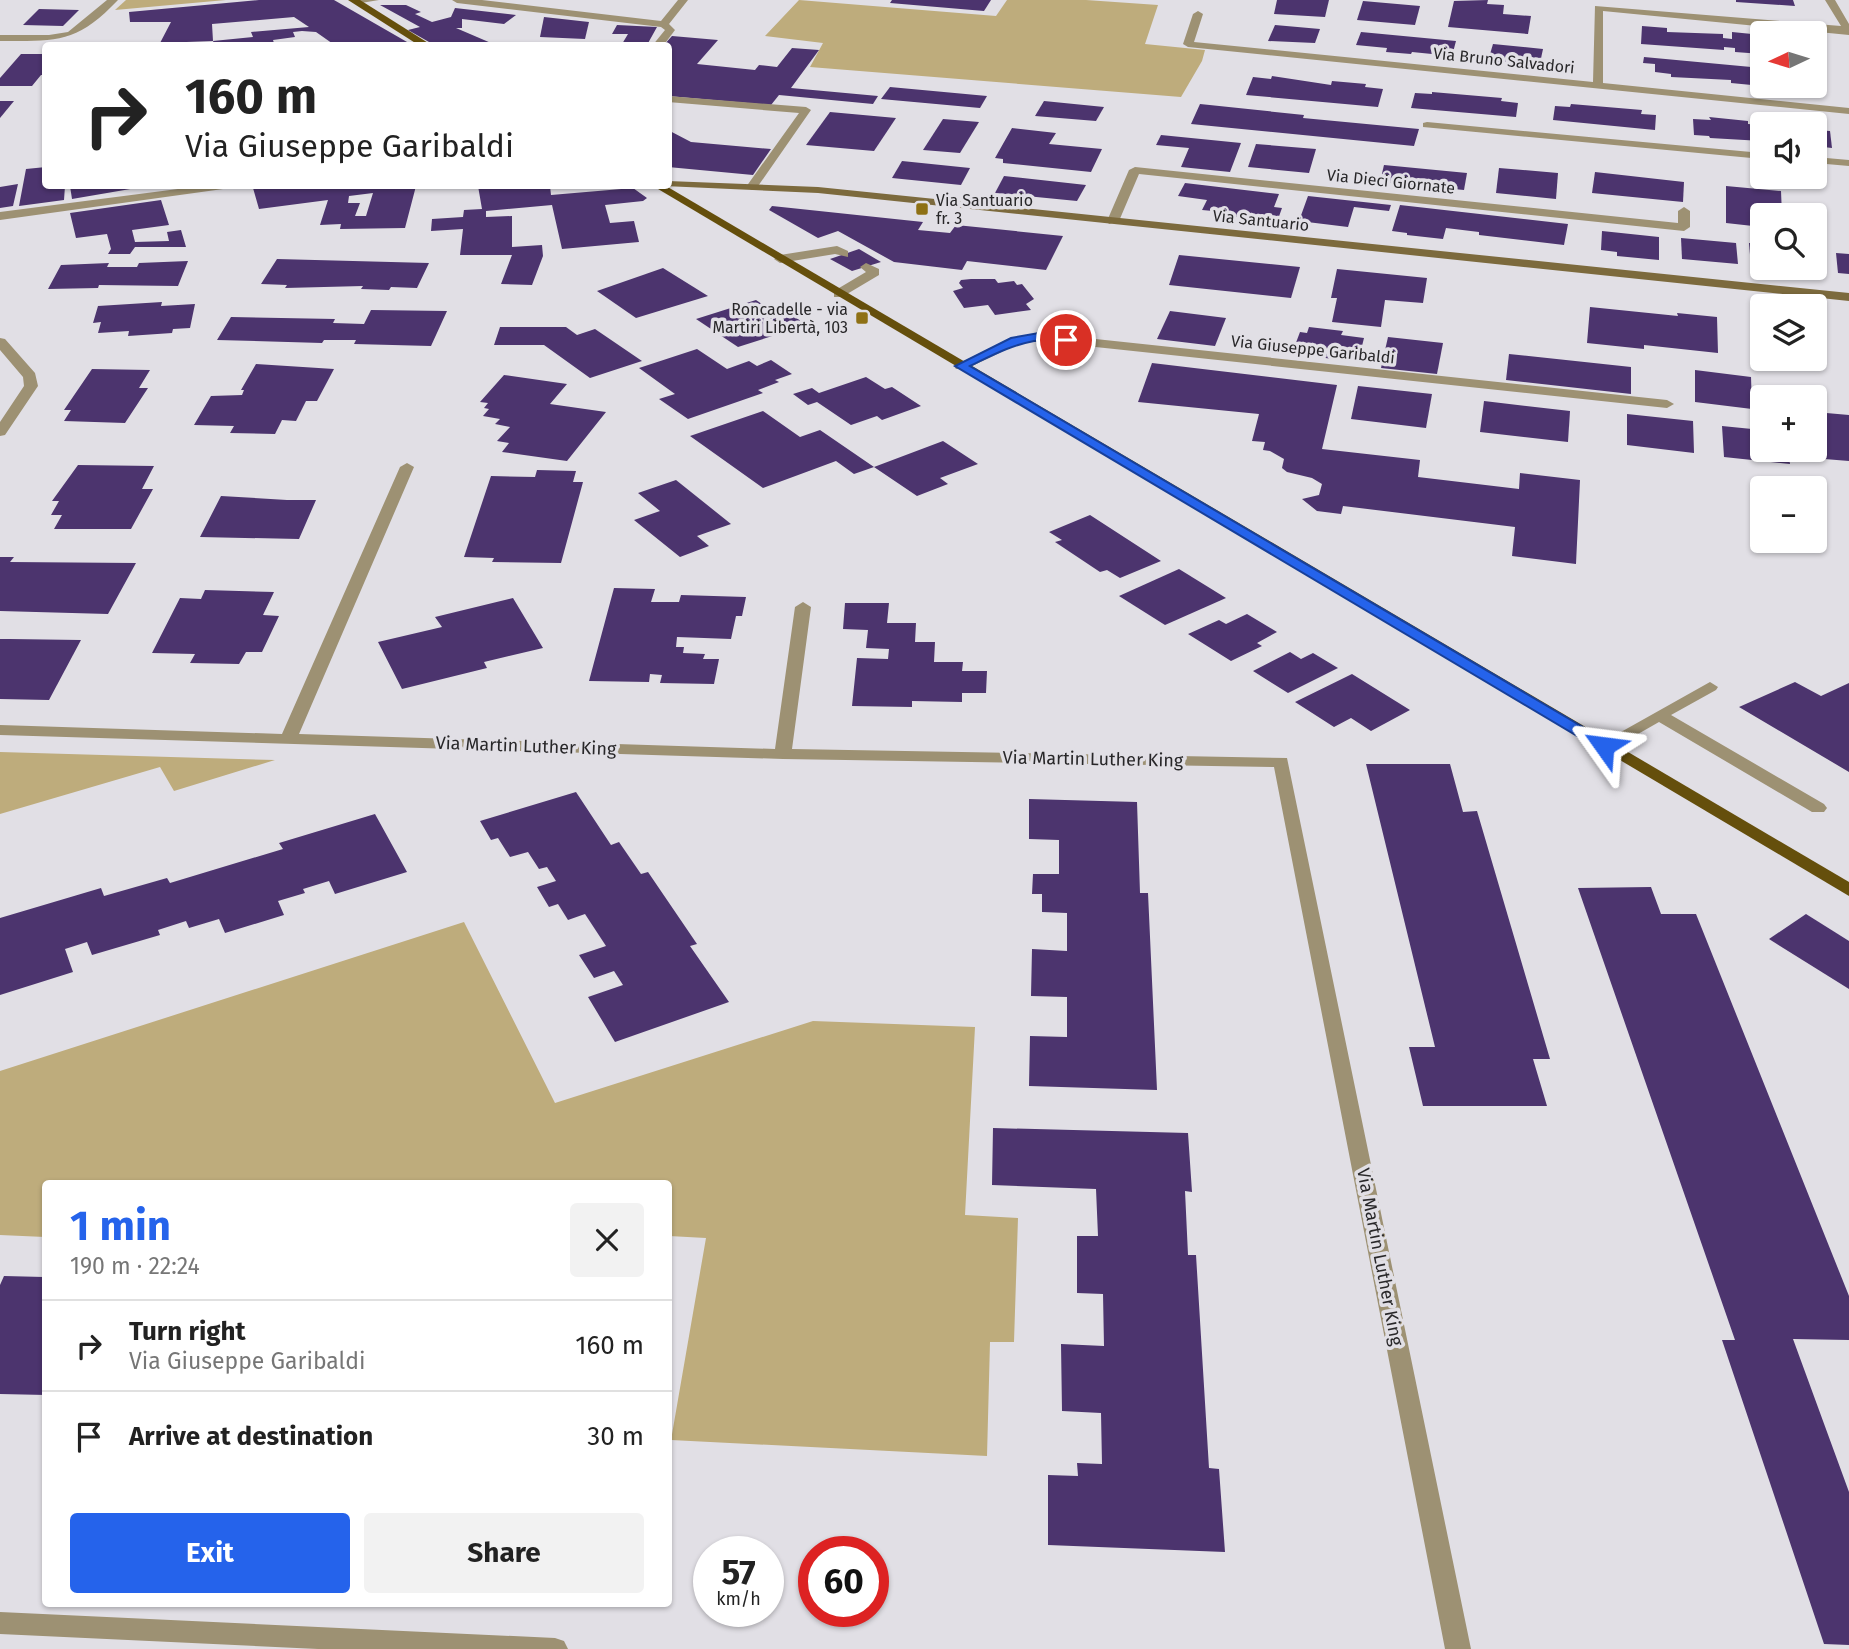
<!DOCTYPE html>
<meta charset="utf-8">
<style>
:root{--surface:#fff;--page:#f2f2f2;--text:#222;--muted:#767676;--line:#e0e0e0;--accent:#2563eb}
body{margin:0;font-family:"Fira Sans",sans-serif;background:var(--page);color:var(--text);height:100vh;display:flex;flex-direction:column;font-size:26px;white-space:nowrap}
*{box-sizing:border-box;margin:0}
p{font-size:23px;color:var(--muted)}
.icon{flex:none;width:38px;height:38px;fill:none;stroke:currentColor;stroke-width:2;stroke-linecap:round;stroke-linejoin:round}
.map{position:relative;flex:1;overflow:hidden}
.drawer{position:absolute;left:42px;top:1180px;width:630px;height:427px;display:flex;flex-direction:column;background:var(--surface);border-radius:7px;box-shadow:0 2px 5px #0004}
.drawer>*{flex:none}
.hud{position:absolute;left:42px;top:42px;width:630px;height:147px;border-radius:7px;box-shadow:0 2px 5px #0004;background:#fff;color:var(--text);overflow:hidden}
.needle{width:46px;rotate:266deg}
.controls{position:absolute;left:1750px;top:21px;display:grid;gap:14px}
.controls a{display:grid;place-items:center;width:77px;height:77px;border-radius:7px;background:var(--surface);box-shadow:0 2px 5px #0004;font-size:35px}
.speed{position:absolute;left:693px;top:1536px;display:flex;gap:14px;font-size:35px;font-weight:700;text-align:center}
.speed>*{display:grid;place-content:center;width:91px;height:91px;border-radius:50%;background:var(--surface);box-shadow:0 2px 5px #0004;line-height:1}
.speed small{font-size:18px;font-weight:400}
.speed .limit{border:10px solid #d22;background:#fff;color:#111}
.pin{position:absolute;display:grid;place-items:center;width:60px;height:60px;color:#fff;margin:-30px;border:4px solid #fff;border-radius:50%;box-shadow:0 2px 7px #0007}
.me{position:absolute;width:77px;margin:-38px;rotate:301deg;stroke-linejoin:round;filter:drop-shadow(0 0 5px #0008)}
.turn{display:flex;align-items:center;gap:24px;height:147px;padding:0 28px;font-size:32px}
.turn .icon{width:91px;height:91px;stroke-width:2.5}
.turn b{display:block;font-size:49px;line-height:60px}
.round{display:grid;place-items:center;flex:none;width:74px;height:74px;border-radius:7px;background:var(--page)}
.headline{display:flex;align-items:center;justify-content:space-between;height:119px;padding:0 28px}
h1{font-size:42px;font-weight:700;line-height:52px;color:var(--accent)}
.primary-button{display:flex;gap:14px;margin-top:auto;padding:14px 28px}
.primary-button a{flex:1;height:80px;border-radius:7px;background:var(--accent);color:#fff;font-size:28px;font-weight:700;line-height:80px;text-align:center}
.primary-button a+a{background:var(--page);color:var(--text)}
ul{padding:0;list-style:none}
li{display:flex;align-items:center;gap:21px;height:91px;padding:0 28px;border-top:2px solid var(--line)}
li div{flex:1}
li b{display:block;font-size:26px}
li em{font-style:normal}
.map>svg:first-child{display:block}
.green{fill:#beac7c}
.building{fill:#4c346e;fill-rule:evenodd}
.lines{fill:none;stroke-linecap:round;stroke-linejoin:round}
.lane{fill:#9d9173;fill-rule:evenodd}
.street{fill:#9d9173;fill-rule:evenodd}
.secondary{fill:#7c6a3d;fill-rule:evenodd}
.primary{fill:#654f0c;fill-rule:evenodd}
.route{fill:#2563eb;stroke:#184099;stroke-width:2}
.poi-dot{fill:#8e7014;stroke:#e1dfe5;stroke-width:2.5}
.labels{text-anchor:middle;stroke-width:7;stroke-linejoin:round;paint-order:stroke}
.far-street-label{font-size:16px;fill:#282729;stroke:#e1dfe5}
.far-poi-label{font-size:16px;fill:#282729;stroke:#e1dfe5;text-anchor:start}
.street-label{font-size:18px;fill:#282729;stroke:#e1dfe5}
</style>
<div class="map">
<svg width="1849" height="1649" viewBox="0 0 1849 1649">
<rect width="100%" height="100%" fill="#e1dfe5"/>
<g class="green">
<polygon points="126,0 226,0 115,10"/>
<polygon points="799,0 996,16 1007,0 1086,0 1158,5 1145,44 1205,50 1202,61 1181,97 810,67 823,43 765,36"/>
<polygon points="0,752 275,760 174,791 160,767 0,814"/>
<polygon points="464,922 555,1103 813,1021 975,1027 965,1215 1018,1218 1014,1342 990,1342 987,1456 671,1440 706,1238 669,1236 668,1183 46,1183 45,1237 0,1235 0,1071"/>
</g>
<g class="building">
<polygon points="259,0 334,0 414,46 336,46 316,32 302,31 293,32 295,37 273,40 275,46 215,46 213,41 253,37 251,32 309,27 294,17 212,24 213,41 160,43 171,22 130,22 129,12"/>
<polygon points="892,0 991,0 984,11 890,3"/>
<polygon points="1277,0 1329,0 1325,17 1274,14"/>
<polygon points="1488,0 1487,4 1504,5 1503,14 1531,16 1528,34 1448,27 1454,1"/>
<polygon points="1736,0 1793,0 1795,6 1736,2"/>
<polygon points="1363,1 1420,6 1415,25 1357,20"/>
<polygon points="380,5 406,5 421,12 415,14 432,22 451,17 455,8 516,15 504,24 462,19 462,28 456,28 498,46 436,46 408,30 420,27"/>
<polygon points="39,9 79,10 63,26 23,25"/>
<polygon points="544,17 589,22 585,39 540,37"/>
<polygon points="617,25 657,27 647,45 622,44 628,34 612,34"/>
<polygon points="1275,25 1320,29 1315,43 1268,41"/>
<polygon points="1642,26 1667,28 1667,32 1723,34 1723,38 1732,39 1732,32 1762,35 1762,54 1735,52 1735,48 1724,47 1724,50 1641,44"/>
<polygon points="1361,32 1456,41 1452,56 1412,52 1411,54 1386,52 1387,48 1356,45"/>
<polygon points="672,36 718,40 697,64 755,70 759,65 777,67 792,48 819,50 791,88 878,96 873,104 779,95 771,105 668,96 668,46 663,46"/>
<polygon points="1493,44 1543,49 1540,63 1488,61"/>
<polygon points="21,54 46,54 46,75 41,75 32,86 0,86 0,78"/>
<polygon points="1644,57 1762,68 1762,86 1731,83 1731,80 1671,77 1671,74 1655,72 1655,64 1643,63"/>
<polygon points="1272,76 1331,85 1332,81 1366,84 1365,87 1383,89 1378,107 1246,95 1253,77 1271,79"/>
<polygon points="890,87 987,96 980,108 881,99"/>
<polygon points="1432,92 1502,98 1501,101 1518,103 1516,117 1411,108 1415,93 1432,94"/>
<polygon points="0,101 14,101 0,118"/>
<polygon points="1044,101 1104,107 1096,121 1035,116"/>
<polygon points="1200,104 1304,115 1303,118 1419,129 1414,146 1191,124"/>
<polygon points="1571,104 1642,110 1641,114 1656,115 1655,130 1553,120 1555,106 1570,107"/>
<polygon points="830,112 896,118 874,151 806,145"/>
<polygon points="1709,117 1748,121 1748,124 1762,125 1762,141 1710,138 1709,136 1694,135 1693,119 1711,120"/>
<polygon points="943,119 979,122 960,153 923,150"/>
<polygon points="1012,128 1056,133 1049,144 1102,149 1091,172 1003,163 1003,159 995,158"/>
<polygon points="668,130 691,142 771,149 753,175 668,167"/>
<polygon points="1815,130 1830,131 1832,148 1815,146"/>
<polygon points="1161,135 1241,143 1230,172 1181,167 1189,148 1156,145"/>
<polygon points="1256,144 1316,149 1309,173 1248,167"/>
<polygon points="902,161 970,168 961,185 892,178"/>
<polygon points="1384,165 1467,173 1464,190 1380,182"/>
<polygon points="46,167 46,186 65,186 64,200 19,206 26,169"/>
<polygon points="1499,168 1558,173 1556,199 1496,193"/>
<polygon points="1595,172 1684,182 1683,202 1592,193"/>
<polygon points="1004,176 1086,185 1077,201 995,193"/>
<polygon points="1185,183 1279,194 1274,207 1282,208 1277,222 1212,214 1213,211 1202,210 1207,200 1178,196"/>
<polygon points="18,184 13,206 0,208 0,187"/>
<polygon points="70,186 142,186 142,187 72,199"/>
<path d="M269 186H416L405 228 340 229 341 224 320 225 328 200 259 209 253 188ZM373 193 366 216H355L360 203H348L349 196Z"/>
<polygon points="478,186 550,186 551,195 633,188 647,198 643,201 605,205 610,223 634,221 639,242 562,249 552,205 486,211 486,217 512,216 512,247 542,245 543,256 532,285 501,284 512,255 460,255 463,229 431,231 432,219 463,217 464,210 482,209"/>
<polygon points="1726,186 1781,191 1782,215 1762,215 1762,227 1726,223"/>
<polygon points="1308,196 1391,205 1389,211 1354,207 1348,227 1299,221"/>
<polygon points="161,200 169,225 132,230 135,242 169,241 167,232 181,230 186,247 135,247 130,254 108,254 111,249 107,234 76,238 70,213"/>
<polygon points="1400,205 1568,224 1564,245 1479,235 1479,232 1446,228 1443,239 1407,235 1407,233 1392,231"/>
<polygon points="772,206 923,222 918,230 950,233 956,225 1063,236 1046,270 967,261 962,270 894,262 838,231 818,238 769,210"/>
<polygon points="1602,231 1659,237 1659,260 1617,256 1617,252 1601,250"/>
<polygon points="1681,238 1736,243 1738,264 1682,259"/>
<polygon points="1749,243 1762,244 1762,267 1751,266"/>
<polygon points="859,249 881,262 852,271 830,259"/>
<polygon points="1836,253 1849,254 1849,274 1838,273"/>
<polygon points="1179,255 1300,267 1291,298 1169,285"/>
<polygon points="277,259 429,263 417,288 391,287 389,290 361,289 363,286 285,288 287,285 261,284"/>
<polygon points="188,261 178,286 99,285 98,288 48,289 61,265 109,263 107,267 137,267 139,263"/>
<polygon points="663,268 708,296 636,318 597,291"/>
<polygon points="1337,269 1427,278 1423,303 1385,300 1381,327 1332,322 1337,298 1331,298"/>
<polygon points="971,279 995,279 998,283 1014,281 1017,285 1022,284 1034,299 1026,304 1031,310 995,315 988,305 964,308 953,291 963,288 959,283 961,280"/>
<polygon points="756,300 769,309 778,306 807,325 738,347 696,319"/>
<polygon points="162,302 161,306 195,304 190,328 173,329 172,333 128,336 129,331 98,333 101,322 93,323 98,306"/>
<polygon points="1590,307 1678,316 1677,313 1717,317 1718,353 1644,345 1644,349 1587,343"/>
<polygon points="371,310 447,311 431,346 354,344 356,340 324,340 322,343 217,340 231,317 335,319 333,323 364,324"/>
<polygon points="1170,311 1226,318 1215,346 1157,339"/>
<polygon points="500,327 566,327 577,335 595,329 642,361 590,378 544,345 494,345"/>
<polygon points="1309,327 1343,331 1341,335 1364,338 1358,362 1301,355 1303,349 1294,348 1300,332 1307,333"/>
<polygon points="1388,337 1443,343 1437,374 1381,368"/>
<polygon points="697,349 727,369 749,361 757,366 771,360 792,374 775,380 779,382 758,390 763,393 688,419 659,399 675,394 639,368"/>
<polygon points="1509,354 1631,367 1631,394 1506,380"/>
<polygon points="1152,363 1337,385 1322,449 1420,460 1418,477 1519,489 1520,473 1580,480 1576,564 1512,556 1515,527 1343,506 1341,514 1317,511 1302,499 1319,495 1322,484 1312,478 1287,472 1282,468 1284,459 1270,451 1263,450 1265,442 1252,441 1259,414 1138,402"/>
<polygon points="256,364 334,369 317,401 306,401 296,421 282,420 275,434 230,433 234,426 194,425 211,396 242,395 244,390 241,390"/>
<polygon points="92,369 150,370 139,388 148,388 125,423 64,421 71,410 64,410"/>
<polygon points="1695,370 1751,377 1752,409 1695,402"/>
<polygon points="504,375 567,384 550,404 606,412 567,461 502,452 509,443 497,441 510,427 495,424 500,419 483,416 489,409 484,408 488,403 480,402"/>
<polygon points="866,377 885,389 892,387 921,406 882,420 877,416 851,425 817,402 808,405 793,394 812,388 819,393"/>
<polygon points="1358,386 1432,394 1426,428 1351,419"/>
<polygon points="1484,401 1570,411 1568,442 1480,432"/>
<polygon points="763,411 800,437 820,430 874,467 854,474 836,461 763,488 690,436"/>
<polygon points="1815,412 1849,415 1849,461 1812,458 1810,450 1815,450"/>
<polygon points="1627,414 1693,421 1694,453 1627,445"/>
<polygon points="1722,426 1762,430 1762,450 1788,450 1790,464 1724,457"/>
<polygon points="943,441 978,464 940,478 948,484 917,496 874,467"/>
<polygon points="78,465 154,466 142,489 153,489 131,529 54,529 62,515 51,515 59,501 52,501"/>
<polygon points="537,470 576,471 573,482 583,482 561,563 492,562 494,558 464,557 491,476 535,477"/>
<polygon points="676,480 731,524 697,536 709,546 680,557 634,520 660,511 638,493"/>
<polygon points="221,496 287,500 316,500 299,539 200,537"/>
<polygon points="1090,515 1161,561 1120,578 1107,570 1100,572 1055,542 1062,540 1049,532"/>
<polygon points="0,557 14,557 10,562 136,563 108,614 0,611"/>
<polygon points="1179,569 1226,598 1165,625 1119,596"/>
<polygon points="614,588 655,589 651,602 679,602 681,595 746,597 742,616 736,616 731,639 677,637 676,647 684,647 683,653 705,654 703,659 719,659 714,684 660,683 662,675 650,674 649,682 589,681"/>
<polygon points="205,590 274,592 263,615 279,616 262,652 246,652 239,664 190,663 195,654 152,653 180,598 201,599"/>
<polygon points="513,598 543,648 484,662 487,668 402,689 378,642 442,627 435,617"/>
<polygon points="845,603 889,603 887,623 916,623 915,642 935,642 934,662 963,662 962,671 987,671 986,693 962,693 962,702 912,701 912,707 852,706 857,658 888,659 889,649 866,648 868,630 843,629"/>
<polygon points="1247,614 1277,632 1257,643 1262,646 1231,661 1188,634 1219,620 1226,624"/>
<polygon points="0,639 10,639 81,640 49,700 0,699"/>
<polygon points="1290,652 1301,659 1313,653 1338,668 1288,693 1253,671"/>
<polygon points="1352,674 1410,710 1371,731 1351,718 1334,727 1295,702"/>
<polygon points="1795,682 1821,696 1849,683 1849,772 1739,707"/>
<polygon points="1366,764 1450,764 1463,812 1477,811 1550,1059 1533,1059 1547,1106 1423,1106 1409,1047 1435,1047"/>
<polygon points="576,792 611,845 619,842 641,874 648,872 697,944 690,946 729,1002 615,1042 588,997 623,985 614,971 594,978 579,955 606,946 585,914 568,920 558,904 549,907 537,887 556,881 547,867 539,869 528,852 510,857 498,838 491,840 480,821"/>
<polygon points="1029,799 1137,802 1140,893 1148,893 1157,1090 1029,1086 1030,1036 1067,1037 1067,997 1031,996 1032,949 1067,951 1067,913 1042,912 1042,894 1032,894 1033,874 1059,874 1059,840 1029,839"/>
<polygon points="375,814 407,872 335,894 329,881 303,889 305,893 278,901 284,915 225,933 219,919 189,928 186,921 158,930 160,935 92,955 87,942 65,949 73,972 0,995 0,918 101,888 104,896 167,878 170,883 283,849 279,843"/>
<polygon points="1651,887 1661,914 1696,914 1849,1296 1849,1340 1793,1339 1849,1492 1849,1645 1824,1644 1722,1340 1735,1340 1578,888"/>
<polygon points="1806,914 1849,941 1849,989 1769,939"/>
<polygon points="993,1128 1188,1133 1192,1192 1185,1191 1188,1255 1196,1255 1209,1468 1219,1469 1225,1552 1048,1545 1048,1475 1078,1476 1077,1463 1102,1464 1101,1413 1062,1411 1061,1344 1104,1346 1103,1294 1077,1293 1077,1236 1098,1236 1096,1189 992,1185"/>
<polygon points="4,1276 44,1277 42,1285 46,1285 46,1395 0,1394 0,1285"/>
</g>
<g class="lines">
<g class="lane">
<polygon points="1427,122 1762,153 1762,159 1423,127 1423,123"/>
<polygon points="1815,157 1849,160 1849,166 1815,163"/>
<polygon points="837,246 848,251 848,257 835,254 780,263 774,259 780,255"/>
<polygon points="866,263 879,269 879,275 842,297 834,297 834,291 866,272 860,267"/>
<polygon points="1710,682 1718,687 1716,690 1671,715 1824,804 1827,808 1824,812 1812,812 1659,722 1610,750 1598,750 1596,746"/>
</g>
<g class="street">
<path d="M107 0H118C76 44 57 41 0 41V35H49L68 32Z"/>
<polygon points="351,0 379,0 355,4"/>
<polygon points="452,0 482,0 661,21 678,0 688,0 669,24 675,30 663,46 652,46 665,30 661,27 457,3"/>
<polygon points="1825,0 1835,0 1849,24 1849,35 1603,11 1603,83 1849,108 1849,114 1188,47 1183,44 1193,14 1198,11 1203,14 1194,42 1593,82 1595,6 1841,26"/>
<polygon points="668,96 806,107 811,110 756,189 752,190 746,187 799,113 668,102"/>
<polygon points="1135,167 1678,223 1678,211 1684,207 1690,211 1690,227 1684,231 1139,174 1119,221 1109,224 1107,221 1129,170"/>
<polygon points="201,186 229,186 223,189 0,220 0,212"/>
<polygon points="1039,333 1667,400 1674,404 1667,408 1039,341 1018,344 966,369 956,369 954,366 1010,338"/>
<polygon points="0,338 5,339 35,373 38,386 5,435 0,436 0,422 24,386 23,377 0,350"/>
<polygon points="407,463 414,467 299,734 775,749 795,607 803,602 811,607 792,749 1287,758 1471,1649 1445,1649 1274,767 783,759 0,735 0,725 282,734 400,467"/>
<polygon points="0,1612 555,1638 564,1641 568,1649 318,1649 0,1634"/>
</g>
<polygon class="secondary" points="668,181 818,187 1849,293 1849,301 818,193 664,186 668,186"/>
<g class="primary">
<polygon points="348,0 360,0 433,46 420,46"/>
<polygon points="653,186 666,186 1849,882 1849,896"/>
</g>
</g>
<path class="route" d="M1039 333 1066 336 1072 340C1062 347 1046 339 1034 341 1011 345 991 356 970 366L1610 743 1612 746 1610 749H1599L955 366 1011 338Z"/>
<g class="poi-dot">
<rect x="915" y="202" width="14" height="14" rx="3.5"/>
<rect x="855" y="311" width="14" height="14" rx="3.5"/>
</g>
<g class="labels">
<g class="far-street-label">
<text transform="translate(1504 60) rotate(6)" y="6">Via Bruno Salvadori</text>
<text transform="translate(1391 181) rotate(6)" y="6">Via Dieci Giornate</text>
<text transform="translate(1261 220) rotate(6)" y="6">Via Santuario</text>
<text transform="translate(1313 349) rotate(6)" y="6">Via Giuseppe Garibaldi</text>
</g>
<g class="far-poi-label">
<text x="936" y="206">Via Santuario<tspan x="936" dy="18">fr. 3</tspan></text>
<text x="848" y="315" text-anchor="end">Roncadelle - via<tspan x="848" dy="18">Martiri Libertà, 103</tspan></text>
</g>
<g class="street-label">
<text transform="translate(526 746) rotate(2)" y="6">Via Martin Luther King</text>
<text transform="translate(1093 759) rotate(1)" y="6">Via Martin Luther King</text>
<text transform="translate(1380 1257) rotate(79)" y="6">Via Martin Luther King</text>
</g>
</g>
</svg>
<div class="controls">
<a><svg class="needle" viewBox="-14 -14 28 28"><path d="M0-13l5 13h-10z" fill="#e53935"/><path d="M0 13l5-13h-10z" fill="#767676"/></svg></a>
<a><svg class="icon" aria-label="sound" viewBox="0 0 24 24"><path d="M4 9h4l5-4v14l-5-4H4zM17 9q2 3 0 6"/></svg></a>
<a><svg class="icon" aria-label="search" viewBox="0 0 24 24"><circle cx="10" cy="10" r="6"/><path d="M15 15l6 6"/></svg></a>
<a><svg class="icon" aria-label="layers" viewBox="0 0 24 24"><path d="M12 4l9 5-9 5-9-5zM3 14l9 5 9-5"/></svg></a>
<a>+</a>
<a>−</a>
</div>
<div class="speed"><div>57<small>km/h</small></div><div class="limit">60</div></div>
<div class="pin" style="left:1066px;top:340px;background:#d93025"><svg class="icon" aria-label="arrive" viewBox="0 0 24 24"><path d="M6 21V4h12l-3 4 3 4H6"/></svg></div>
<svg class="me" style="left:1604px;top:746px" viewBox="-20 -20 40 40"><path d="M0-17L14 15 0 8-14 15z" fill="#2563eb" stroke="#fff" stroke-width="4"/></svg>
<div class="hud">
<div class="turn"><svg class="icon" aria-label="right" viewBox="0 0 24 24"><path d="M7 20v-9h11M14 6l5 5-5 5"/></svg><div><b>160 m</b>Via Giuseppe Garibaldi</div></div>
</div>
<section class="drawer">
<div class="headline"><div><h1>1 min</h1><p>190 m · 22:24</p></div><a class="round"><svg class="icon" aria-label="close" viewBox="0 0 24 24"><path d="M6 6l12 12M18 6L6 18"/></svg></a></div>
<ul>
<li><svg class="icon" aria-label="right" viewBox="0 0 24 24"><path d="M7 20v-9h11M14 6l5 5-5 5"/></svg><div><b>Turn right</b><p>Via Giuseppe Garibaldi</p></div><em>160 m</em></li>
<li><svg class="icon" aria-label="arrive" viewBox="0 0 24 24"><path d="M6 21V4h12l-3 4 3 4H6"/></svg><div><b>Arrive at destination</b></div><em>30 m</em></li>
</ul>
<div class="primary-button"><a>Exit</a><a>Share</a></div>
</section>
</div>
